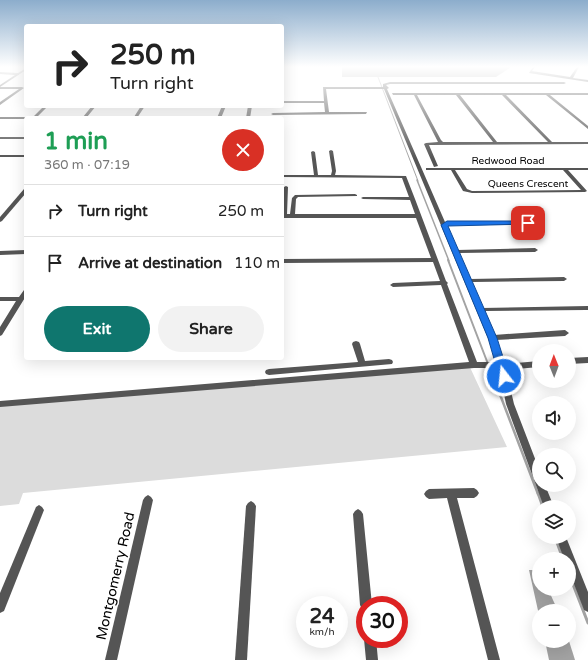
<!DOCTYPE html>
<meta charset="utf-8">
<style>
:root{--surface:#fff;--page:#f2f2f2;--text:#222;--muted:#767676;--line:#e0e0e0;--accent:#0f766e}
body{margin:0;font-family:"Varela Round",sans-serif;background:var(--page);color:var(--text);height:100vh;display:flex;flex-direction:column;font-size:15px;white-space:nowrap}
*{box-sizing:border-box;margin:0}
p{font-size:13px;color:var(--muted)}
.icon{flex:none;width:22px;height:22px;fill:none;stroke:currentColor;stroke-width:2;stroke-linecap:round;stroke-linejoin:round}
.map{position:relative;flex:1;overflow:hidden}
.panel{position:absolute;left:24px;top:116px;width:260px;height:244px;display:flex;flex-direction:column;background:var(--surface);border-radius:4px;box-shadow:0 4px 16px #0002}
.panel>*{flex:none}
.banner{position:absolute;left:24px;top:24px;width:260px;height:84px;border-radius:4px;box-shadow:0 4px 16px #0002;background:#fff;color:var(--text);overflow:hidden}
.needle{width:26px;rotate:359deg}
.fabs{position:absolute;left:532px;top:344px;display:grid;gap:8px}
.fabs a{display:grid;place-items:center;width:44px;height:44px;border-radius:50%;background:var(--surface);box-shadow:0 4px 16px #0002;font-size:20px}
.speed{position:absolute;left:296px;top:596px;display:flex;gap:8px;font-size:20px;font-weight:700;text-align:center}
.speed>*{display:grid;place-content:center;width:52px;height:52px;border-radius:50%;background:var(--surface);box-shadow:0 4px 16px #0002;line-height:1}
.speed small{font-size:10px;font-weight:400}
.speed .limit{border:6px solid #d22;background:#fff;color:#111}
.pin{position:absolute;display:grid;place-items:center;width:34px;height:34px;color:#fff;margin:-17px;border-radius:8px;box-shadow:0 2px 6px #0006}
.me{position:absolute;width:44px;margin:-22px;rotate:344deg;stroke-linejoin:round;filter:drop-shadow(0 0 3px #0008)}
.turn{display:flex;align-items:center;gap:14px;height:84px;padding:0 20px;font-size:18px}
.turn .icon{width:52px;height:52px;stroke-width:2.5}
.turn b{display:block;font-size:28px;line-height:34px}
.round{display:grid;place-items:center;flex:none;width:42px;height:42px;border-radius:21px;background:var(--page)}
.headline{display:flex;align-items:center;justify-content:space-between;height:68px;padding:0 20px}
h1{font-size:24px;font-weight:700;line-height:30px;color:#1e9e55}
.action{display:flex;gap:8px;margin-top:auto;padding:8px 20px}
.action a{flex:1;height:46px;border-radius:24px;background:var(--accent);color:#fff;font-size:16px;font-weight:700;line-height:46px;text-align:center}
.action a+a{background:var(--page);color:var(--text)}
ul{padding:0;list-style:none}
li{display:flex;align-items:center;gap:12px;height:52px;padding:0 20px;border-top:1px solid var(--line)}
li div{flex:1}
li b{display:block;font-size:15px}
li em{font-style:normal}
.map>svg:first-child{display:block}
.green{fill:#dcdcdc}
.water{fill:#a3a3a3}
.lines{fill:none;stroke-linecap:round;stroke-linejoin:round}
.stream-far4{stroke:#a3a3a3;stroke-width:1}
.stream-far3{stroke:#a3a3a3;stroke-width:1.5}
.stream-far2{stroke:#a3a3a3;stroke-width:2}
.stream-far1{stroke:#a3a3a3;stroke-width:2.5}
.stream{stroke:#a3a3a3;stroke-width:3}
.minor{fill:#555;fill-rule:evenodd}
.route{fill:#1a73e8;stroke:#114b97}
.labels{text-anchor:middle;stroke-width:3;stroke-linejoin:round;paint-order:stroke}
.far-street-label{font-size:10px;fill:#000;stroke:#fff}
.near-street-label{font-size:14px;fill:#000;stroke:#fff}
</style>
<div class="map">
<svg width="588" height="660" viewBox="0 0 588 660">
<rect width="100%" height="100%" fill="#fff"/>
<polygon class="green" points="468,363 507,447 23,493 19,504 0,506 0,403"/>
<g class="water">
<polygon points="342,67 511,67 496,77 342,77"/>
<polygon points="529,570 539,570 539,589 548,589 558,611 539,611 539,615"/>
<polygon points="545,641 569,641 575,660 549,660"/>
</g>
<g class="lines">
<polyline class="stream-far4" points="378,77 418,181"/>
<polyline class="stream-far3" points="417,180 449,261"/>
<polyline class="stream-far2" points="448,260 488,364"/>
<polyline class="stream-far1" points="488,363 538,494"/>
<g class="stream">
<polyline points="538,493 543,507"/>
<polyline points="555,537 563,559"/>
<polyline points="569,574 588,623"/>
</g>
<g class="minor">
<polygon points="533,67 535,67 532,71 570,77 577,67 579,67 573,78 588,80 588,82 529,73"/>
<polygon points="26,68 26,70 0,87 0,85 15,75 0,74 0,72 18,73"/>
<polygon points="390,82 564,82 566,83 564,84 390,84 386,85 389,88 387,89 445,222 528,221 531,223 528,225 448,225 447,226 457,250 535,248 538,250 535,252 460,253 459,254 470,279 564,277 567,279 564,281 473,282 472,283 482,308 588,306 588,310 586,310 486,311 485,313 494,335 565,330 569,333 565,336 496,340 505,364 539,361 539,367 506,370 514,404 539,469 539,485 545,485 554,507 544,507 506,404 499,369 496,368 474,368 0,407 0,401 469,362 441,285 393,287 390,285 393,283 440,281 433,262 282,263 282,259 431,258 416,218 282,218 284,187 286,186 288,187 287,214 290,214 292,198 295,195 355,194 357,195 357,196 298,197 296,199 295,214 415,214 410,200 363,199 361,198 363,197 409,197 402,178 282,177 282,175 314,175 311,152 313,151 315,152 318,175 331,175 332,171 329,151 331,150 333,151 336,171 335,175 406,176 415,199 446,281 448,283 447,284 477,362 497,362 488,338 384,89 326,89 329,112 367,112 366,114 273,115 271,114 273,113 325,112 324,103 282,103 282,101 324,101 323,87 383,87 383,84"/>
<polygon points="0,87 22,87 24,88 0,105 0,102 19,89 0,89"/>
<path d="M392 93H588V95H550L588 126V129L546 95H506L552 142H588V144L429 145 438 166 434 167 424 144 426 143 438 142 414 95H393ZM417 95H456L493 142H443L441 140ZM460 95H502L548 142H497Z"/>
<polygon points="44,106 48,106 37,117 83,117 92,106 96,106 87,117 134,117 141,106 145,106 137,118 26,118 26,119 0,119 0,117 33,117"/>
<polygon points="222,106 226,106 221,118 217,118"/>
<polygon points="248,106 252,106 250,118 246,118"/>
<rect x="0" y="137" width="26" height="2"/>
<rect x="0" y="155" width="26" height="2"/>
<path d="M426 168H588V170H568L587 191 585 192 472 193 463 191 451 170H426ZM455 170H563L581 190 472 191 467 189Z"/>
<polygon points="24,189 26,189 26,193 2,221 0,222 0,217"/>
<polygon points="26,250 26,254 0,255 0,251"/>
<polygon points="26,289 26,296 2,335 0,336 0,327 16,301 0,301 0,297 19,297 24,290"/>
<polygon points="356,341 359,342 360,344 365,361 389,359 392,360 393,362 392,364 269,375 266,374 265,372 266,370 269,369 358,362 352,344 353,342"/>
<polygon points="588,357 588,363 569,364 569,358"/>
<polygon points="474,488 477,490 479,493 477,496 474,498 457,498 500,660 488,660 447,498 429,499 426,497 424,494 426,491 429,489"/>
<polygon points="148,495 151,497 153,500 117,660 105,660 143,500 145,497"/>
<polygon points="251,501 254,503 256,506 247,660 235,660 246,506 248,503"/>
<polygon points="39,505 42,507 44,510 4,611 0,613 0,593 36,507"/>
<polygon points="358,509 361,511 363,514 372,605 365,605 365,610 362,609 360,605 353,514 355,511"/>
<polygon points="556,537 566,537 588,592 588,612 584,610 569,571 569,559 564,559"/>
<polygon points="365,637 365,639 376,639 378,660 366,660 364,639"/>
</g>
</g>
<linearGradient id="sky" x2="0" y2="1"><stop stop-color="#8cadcc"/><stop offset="0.42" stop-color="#fff"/><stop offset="1" stop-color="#fff" stop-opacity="0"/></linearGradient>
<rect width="588" height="159" fill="url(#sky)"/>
<polygon class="route" points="528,221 531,223 530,224 448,226 497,338 509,376 504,380 499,376 488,338 441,225 447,221"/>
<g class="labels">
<g class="far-street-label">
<text x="508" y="164">Redwood Road</text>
<text x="528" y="187">Queens Crescent</text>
</g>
<g class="near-street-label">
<text transform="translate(115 576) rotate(-77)" y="5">Montgomerry Road</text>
</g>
</g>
</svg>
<div class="fabs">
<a><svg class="needle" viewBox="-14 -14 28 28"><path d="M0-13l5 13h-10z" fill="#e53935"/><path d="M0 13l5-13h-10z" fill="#767676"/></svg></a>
<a><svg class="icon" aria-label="sound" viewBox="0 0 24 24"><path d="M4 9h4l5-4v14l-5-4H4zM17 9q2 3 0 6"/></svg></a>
<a><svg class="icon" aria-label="search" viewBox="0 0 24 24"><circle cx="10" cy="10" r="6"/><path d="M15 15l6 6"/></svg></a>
<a><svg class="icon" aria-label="layers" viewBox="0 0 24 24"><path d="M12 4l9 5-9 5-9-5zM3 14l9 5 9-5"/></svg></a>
<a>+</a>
<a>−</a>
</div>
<div class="speed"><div>24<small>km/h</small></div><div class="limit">30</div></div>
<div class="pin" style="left:528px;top:223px;background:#d93025"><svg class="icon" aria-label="arrive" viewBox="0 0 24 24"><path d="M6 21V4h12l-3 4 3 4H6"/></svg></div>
<svg class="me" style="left:504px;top:376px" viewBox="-20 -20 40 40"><circle r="17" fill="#1a73e8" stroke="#fff" stroke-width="3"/><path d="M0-11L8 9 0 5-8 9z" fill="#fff"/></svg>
<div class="banner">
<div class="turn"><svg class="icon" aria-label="right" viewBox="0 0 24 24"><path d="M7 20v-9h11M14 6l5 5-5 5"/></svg><div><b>250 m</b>Turn right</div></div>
</div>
<section class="panel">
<div class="headline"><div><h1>1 min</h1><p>360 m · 07:19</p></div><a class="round" style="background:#d93025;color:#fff"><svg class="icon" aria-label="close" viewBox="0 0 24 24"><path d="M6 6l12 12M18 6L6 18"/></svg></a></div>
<ul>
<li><svg class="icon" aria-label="right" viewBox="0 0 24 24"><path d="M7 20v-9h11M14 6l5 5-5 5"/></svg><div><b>Turn right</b></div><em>250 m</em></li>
<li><svg class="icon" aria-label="arrive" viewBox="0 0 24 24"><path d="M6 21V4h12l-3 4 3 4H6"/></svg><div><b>Arrive at destination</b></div><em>110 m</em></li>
</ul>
<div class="action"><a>Exit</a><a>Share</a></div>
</section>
</div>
